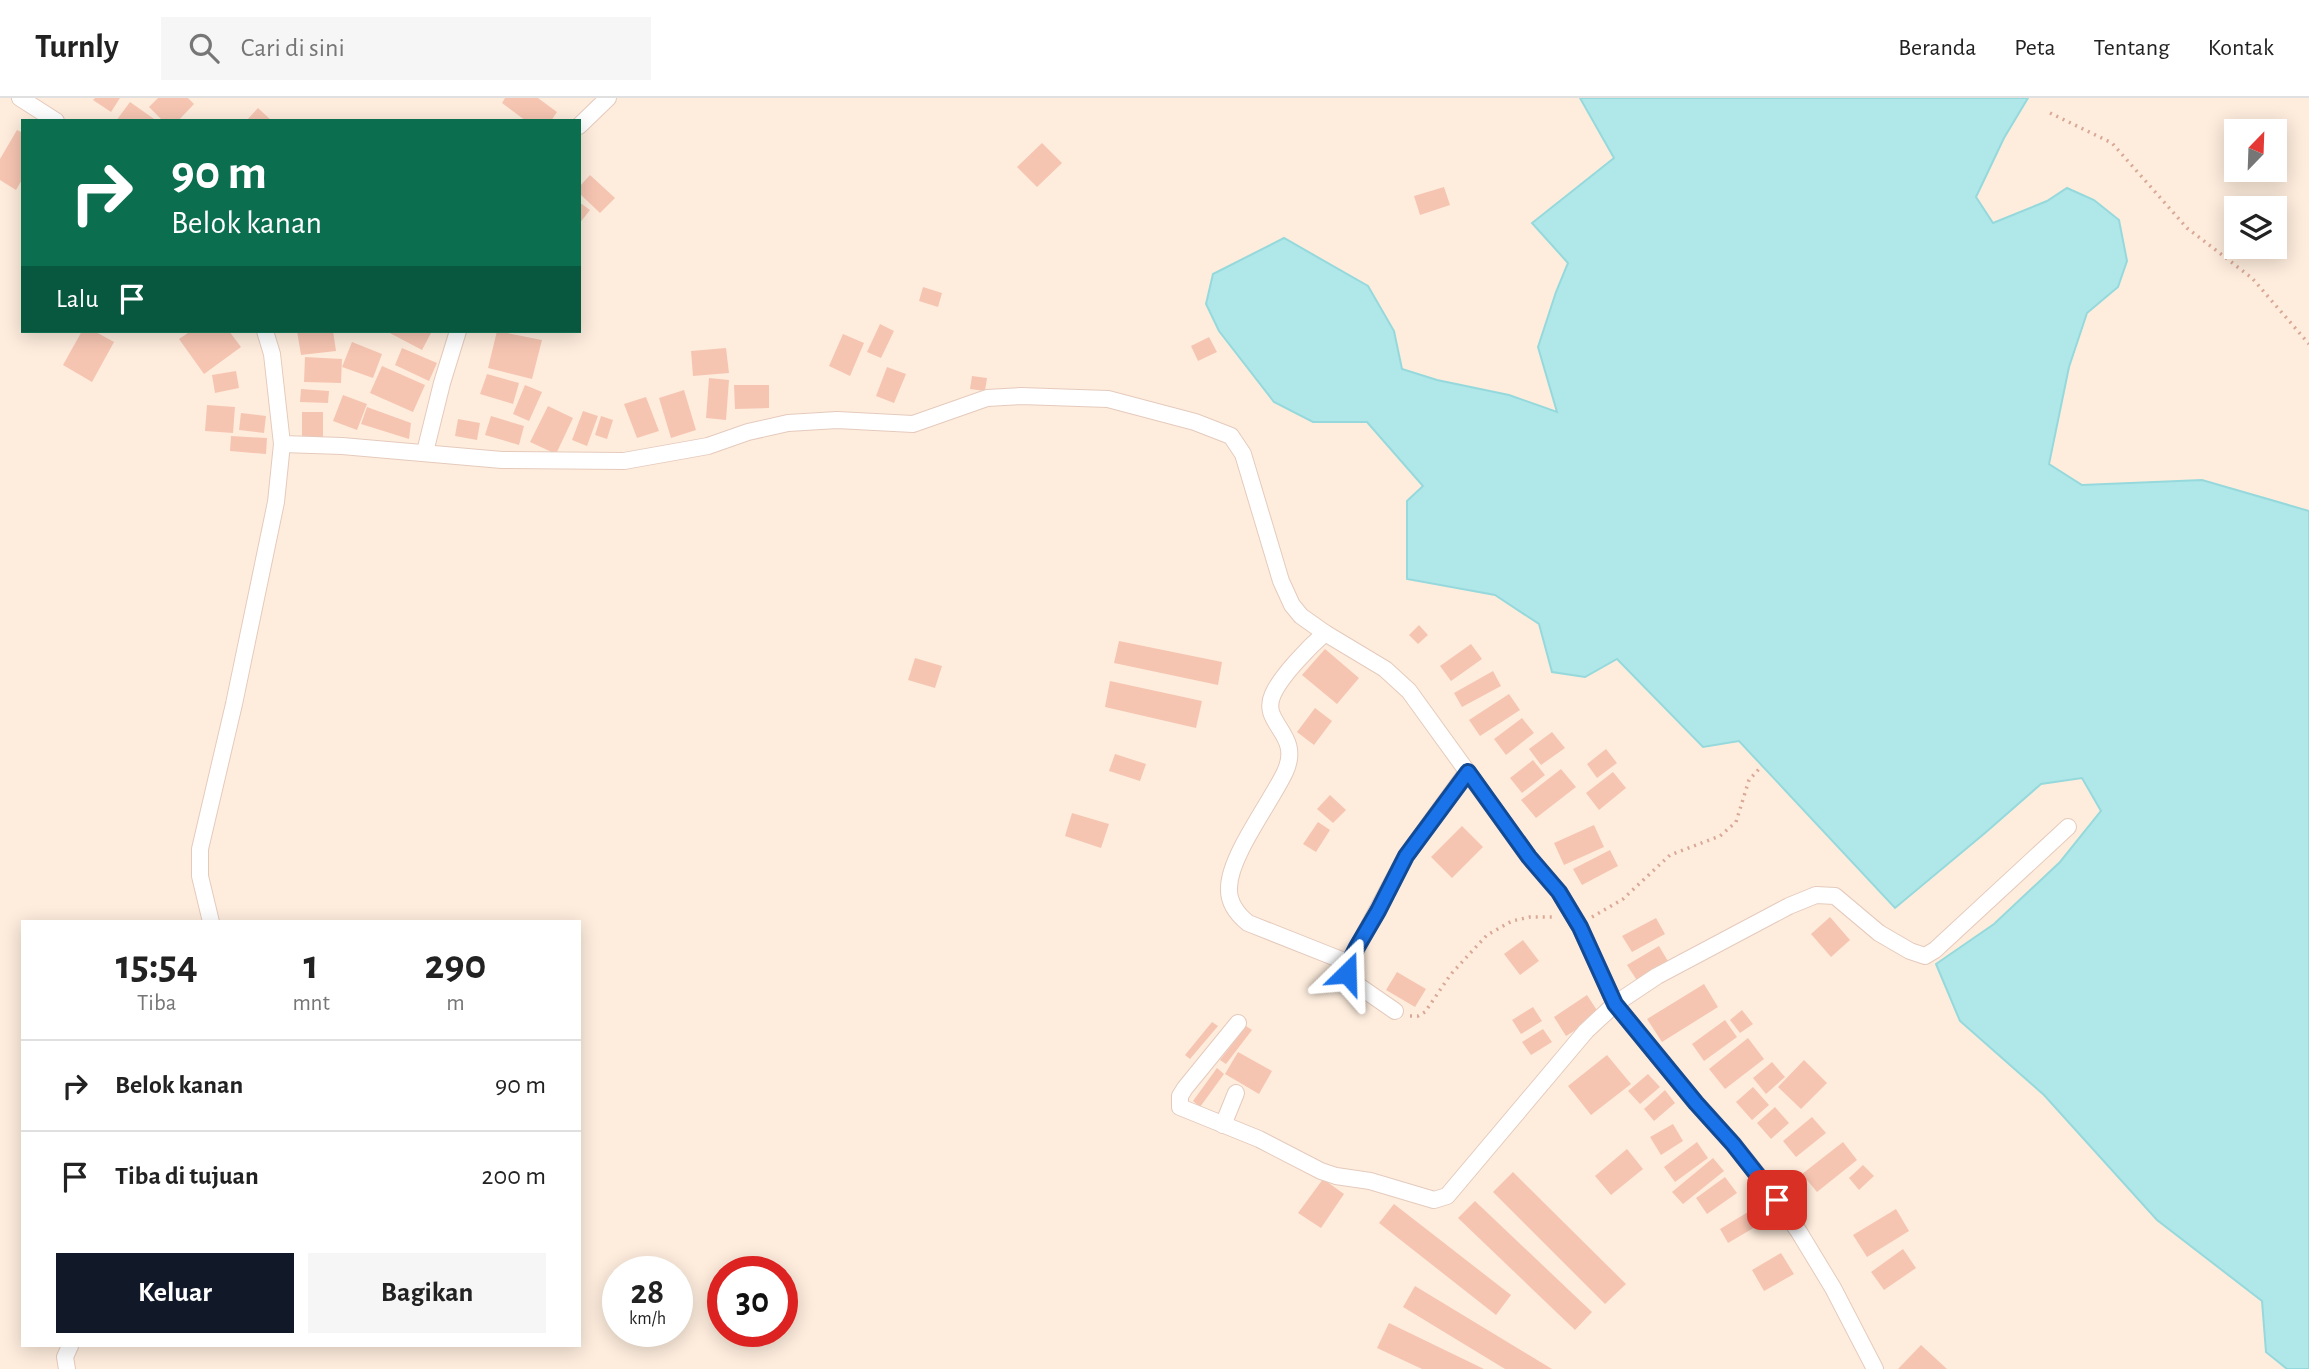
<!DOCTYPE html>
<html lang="id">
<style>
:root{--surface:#fff;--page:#f6f6f6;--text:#222;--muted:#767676;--line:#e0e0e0;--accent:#111827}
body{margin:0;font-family:"Alegreya Sans",sans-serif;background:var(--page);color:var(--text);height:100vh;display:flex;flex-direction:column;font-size:26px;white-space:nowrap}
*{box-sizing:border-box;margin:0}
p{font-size:23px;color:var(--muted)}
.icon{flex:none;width:38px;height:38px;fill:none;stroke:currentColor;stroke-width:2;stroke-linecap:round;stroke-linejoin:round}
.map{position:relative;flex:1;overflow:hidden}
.drawer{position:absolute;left:21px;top:822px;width:560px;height:427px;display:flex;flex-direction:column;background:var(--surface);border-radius:0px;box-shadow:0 4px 18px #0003}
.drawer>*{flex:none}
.top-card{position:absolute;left:21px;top:21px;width:560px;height:214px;border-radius:0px;box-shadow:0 4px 18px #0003;background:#0b6e4f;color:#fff;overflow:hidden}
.needle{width:46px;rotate:23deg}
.buttons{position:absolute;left:2224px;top:21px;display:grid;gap:14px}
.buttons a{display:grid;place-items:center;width:63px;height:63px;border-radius:0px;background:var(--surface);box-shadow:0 4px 18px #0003;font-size:35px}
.speed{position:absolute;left:602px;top:1158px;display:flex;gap:14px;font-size:35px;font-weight:700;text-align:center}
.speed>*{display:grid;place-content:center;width:91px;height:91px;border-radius:50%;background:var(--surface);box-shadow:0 4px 18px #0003;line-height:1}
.speed small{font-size:18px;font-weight:400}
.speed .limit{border:10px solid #d22;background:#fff;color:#111}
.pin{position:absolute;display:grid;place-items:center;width:60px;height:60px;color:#fff;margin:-30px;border-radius:14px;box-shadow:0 4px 10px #0006}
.me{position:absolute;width:77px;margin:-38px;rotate:22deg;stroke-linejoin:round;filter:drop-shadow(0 0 5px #0008)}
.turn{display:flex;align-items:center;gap:24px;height:147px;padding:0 35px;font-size:32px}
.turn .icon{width:91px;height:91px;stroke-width:2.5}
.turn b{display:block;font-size:49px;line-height:60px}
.then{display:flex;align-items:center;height:66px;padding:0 35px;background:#0003;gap:14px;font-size:26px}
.eta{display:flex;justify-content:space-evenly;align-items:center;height:119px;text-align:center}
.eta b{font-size:42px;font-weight:700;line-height:49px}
.button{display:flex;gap:14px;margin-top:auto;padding:14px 35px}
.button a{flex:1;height:80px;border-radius:0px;background:var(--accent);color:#fff;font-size:28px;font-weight:700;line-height:80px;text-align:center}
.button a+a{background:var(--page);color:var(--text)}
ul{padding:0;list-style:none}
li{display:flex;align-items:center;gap:21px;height:91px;padding:0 35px;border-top:2px solid var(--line)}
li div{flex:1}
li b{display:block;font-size:26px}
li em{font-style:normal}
header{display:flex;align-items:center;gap:42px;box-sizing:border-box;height:98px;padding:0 35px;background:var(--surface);border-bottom:2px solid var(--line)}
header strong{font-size:33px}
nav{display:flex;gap:38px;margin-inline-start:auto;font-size:24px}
.search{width:490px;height:63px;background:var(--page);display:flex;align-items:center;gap:18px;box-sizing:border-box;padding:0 24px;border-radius:0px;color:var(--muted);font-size:26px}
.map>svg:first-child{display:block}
.water{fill:#b0e7e9;stroke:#96d9dc;stroke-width:2}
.building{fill:#f6c5b2}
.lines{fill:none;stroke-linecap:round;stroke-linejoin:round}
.minor-casing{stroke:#e5cabc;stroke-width:18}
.path{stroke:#daa896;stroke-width:3.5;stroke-dasharray:2 5;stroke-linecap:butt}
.minor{stroke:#fff;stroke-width:16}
.route-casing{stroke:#114b97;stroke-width:18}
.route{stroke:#1a73e8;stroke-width:12}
</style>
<header>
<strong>Turnly</strong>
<div class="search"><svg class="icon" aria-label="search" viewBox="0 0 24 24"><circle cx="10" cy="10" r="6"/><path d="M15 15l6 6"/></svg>Cari di sini</div>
<nav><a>Beranda</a><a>Peta</a><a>Tentang</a><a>Kontak</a></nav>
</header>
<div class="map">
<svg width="2309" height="1271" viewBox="0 0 2309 1271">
<rect width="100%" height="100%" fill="#feeddd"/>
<polygon class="water" points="1580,0 2028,0 2004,40 1976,99 1993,125 2047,103 2067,90 2094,102 2119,122 2127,163 2118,189 2087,215 2069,269 2049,366 2082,387 2202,382 2309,413 2309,1271 2287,1271 2266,1254 2262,1203 2157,1122 2044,997 1960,923 1936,866 1994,826 2060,764 2101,713 2082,680 2041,686 1985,735 1895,810 1739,643 1703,649 1617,561 1585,579 1552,574 1539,526 1495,497 1407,481 1407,403 1423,388 1367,324 1313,324 1274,304 1219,233 1206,206 1213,176 1284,140 1368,188 1394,233 1402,271 1437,282 1509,297 1557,314 1538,249 1556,194 1568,165 1532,125 1614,60"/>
<g class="building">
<polygon points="95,0 120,0 111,14 93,2"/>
<polygon points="158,0 188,0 194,6 178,23 163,23 149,9"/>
<polygon points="505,0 538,0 557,14 551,23 526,23 502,5"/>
<polygon points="130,4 157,23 116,23"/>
<polygon points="258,10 272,23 246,23"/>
<polygon points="17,32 23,35 23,80 16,92 0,82 0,61"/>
<polygon points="1042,45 1062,65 1037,89 1017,69"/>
<polygon points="590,77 615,100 600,115 579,95 579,89"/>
<polygon points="1444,89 1450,107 1420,117 1414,98"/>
<polygon points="579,104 590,112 579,126"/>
<polygon points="923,189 942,195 938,209 919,203"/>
<polygon points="880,226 894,233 881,260 867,254"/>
<polygon points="82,233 94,233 114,244 92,284 63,267"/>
<polygon points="191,233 229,233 241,249 204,276 179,241"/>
<polygon points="297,233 333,233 336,253 301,257"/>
<polygon points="386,233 432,233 422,252"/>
<polygon points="497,233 542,242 532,281 488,270"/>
<polygon points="843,236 864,245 850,278 829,268"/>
<polygon points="1209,239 1217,254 1198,263 1191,248"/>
<polygon points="352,244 382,256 373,280 342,269"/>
<polygon points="402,250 437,265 429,283 395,267"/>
<polygon points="726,250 729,275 693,278 691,253"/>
<polygon points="305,259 342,261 341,285 304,284"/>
<polygon points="382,268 425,287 413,314 370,295"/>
<polygon points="887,269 906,276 894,305 876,298"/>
<polygon points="236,273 239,290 215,295 212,277"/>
<polygon points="487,276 519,285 513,306 480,296"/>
<polygon points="972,278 987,280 985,293 970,291"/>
<polygon points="709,280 729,282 726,322 706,320"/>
<polygon points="525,287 542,294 529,323 513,316"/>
<polygon points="734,287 769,287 769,310 735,311"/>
<polygon points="301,291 329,293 328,305 300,304"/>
<polygon points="684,292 696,332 671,340 659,300"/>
<polygon points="343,297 367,306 357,332 333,323"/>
<polygon points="646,299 659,333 637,340 624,306"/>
<polygon points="207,307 235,309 233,335 205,333"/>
<polygon points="548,308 573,320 556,356 530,344"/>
<polygon points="367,309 411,325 409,341 361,326"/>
<polygon points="583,313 598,318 587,348 572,342"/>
<rect x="302" y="314" width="21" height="29"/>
<polygon points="241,315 266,318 264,335 239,332"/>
<polygon points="491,318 524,328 519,347 485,337"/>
<polygon points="601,318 613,322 607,341 595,337"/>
<polygon points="458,321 480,325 477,342 455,338"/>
<polygon points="231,338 267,340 266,356 230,353"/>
<polygon points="1419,527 1428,537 1418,546 1409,537"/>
<polygon points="1119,543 1222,564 1218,587 1114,565"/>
<polygon points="1471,546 1482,561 1451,583 1440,568"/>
<polygon points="1325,551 1359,580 1337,606 1302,577"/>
<polygon points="915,560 942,568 935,590 908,582"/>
<polygon points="1493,573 1501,588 1462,609 1454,595"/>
<polygon points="1110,583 1202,603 1196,630 1105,609"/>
<polygon points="1509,596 1520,612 1480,638 1469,622"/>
<polygon points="1315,610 1332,623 1314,647 1297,634"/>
<polygon points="1522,620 1534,635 1506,657 1494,641"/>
<polygon points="1552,634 1565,650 1541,667 1529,651"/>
<polygon points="1606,651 1617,665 1597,680 1587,666"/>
<polygon points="1115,656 1146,666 1140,683 1109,673"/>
<polygon points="1533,662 1545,677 1522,695 1510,680"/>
<polygon points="1561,671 1576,689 1536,720 1521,702"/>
<polygon points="1613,674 1626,690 1599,712 1586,695"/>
<polygon points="1330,697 1346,712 1333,725 1317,711"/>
<polygon points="1072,715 1109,726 1101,750 1065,738"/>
<polygon points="1318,724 1330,732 1316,754 1303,746"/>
<polygon points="1594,727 1604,749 1564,767 1554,745"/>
<polygon points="1462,728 1483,749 1452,780 1431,759"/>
<polygon points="1610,752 1618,768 1582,787 1573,771"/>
<polygon points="1830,819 1850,842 1831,859 1811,836"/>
<polygon points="1656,820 1665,836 1632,854 1622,838"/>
<polygon points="1523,842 1539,863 1520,877 1504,856"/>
<polygon points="1659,848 1669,865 1638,884 1627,867"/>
<polygon points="1397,874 1426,891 1415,909 1386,892"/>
<polygon points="1704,886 1718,909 1662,944 1647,921"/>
<polygon points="1587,897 1600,917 1566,938 1554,919"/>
<polygon points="1533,909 1542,923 1521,936 1512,922"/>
<polygon points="1742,912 1753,926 1740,935 1730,922"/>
<polygon points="1725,922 1737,939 1704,963 1692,946"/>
<polygon points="1212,924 1218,928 1190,961 1185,957"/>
<polygon points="1246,928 1252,932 1226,966 1220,962"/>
<polygon points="1543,931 1552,944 1531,957 1522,944"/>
<polygon points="1748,940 1764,961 1725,991 1709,971"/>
<polygon points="1238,954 1272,973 1259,996 1225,976"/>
<polygon points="1607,957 1631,986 1591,1017 1568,988"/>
<polygon points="1804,962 1827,985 1801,1011 1778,989"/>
<polygon points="1772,964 1785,979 1766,996 1753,980"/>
<polygon points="1217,970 1224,976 1200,1009 1193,1003"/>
<polygon points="1648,976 1660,989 1640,1006 1628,993"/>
<polygon points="1753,989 1769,1007 1752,1022 1736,1004"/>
<polygon points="1665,992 1675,1005 1654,1023 1644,1011"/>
<polygon points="1775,1009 1789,1025 1771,1041 1757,1025"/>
<polygon points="1812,1019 1826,1035 1796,1059 1783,1043"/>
<polygon points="1673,1026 1683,1043 1661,1057 1650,1039"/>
<polygon points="1697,1044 1708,1060 1675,1084 1664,1069"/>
<polygon points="1843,1044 1857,1062 1817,1094 1802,1076"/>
<polygon points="1627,1051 1643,1071 1611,1097 1595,1078"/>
<polygon points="1713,1060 1724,1073 1683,1106 1672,1094"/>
<polygon points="1863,1067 1874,1078 1859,1092 1849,1080"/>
<polygon points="1513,1074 1626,1186 1605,1206 1493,1094"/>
<polygon points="1725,1079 1737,1095 1707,1116 1696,1100"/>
<polygon points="1323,1081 1344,1096 1321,1130 1298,1115"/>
<polygon points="1475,1103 1592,1214 1575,1232 1458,1120"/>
<polygon points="1394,1106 1511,1197 1496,1217 1379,1125"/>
<polygon points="1753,1111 1762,1125 1728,1145 1720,1131"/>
<polygon points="1896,1111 1909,1133 1867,1159 1853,1137"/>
<polygon points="1903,1151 1916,1170 1884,1192 1871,1174"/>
<polygon points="1781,1155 1794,1176 1764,1193 1752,1172"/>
<polygon points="1415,1188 1552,1271 1505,1271 1403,1209"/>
<polygon points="1389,1225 1484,1271 1422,1271 1377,1250"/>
<polygon points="1921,1247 1947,1271 1898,1271"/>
</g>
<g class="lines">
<g class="minor-casing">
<g id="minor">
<polyline points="20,0 56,23"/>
<polyline points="579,28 608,0"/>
<polyline points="282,346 342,348 502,362 624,363 708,348 748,334 788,325 837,322 913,326 987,300 1021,298 1108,301 1195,324 1231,338 1243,356 1281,483 1292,507 1301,518 1325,535 1385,571 1409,593 1529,759 1559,794 1580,829 1615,906 1696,1005 1733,1046 1766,1087 1799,1134 1833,1190 1875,1271"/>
<polyline points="425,354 442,285 458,233"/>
<path d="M1325 535C1309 549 1281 578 1273 596 1259 626 1303 635 1285 674 1271 704 1230 757 1229 789 1228 804 1237 816 1248 825L1349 865"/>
<polyline points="211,824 200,778 200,751 234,606 276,404 282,346 272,256 265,233"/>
<polyline points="1395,913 1353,884 1347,875 1349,865 1406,758 1467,674"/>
<polyline points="1238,925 1185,990 1180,998 1180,1009 1259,1041 1321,1073 1336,1078 1370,1083 1434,1102 1447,1098 1586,933 1615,906 1657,878 1789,808 1816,797 1835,798 1879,835 1910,853 1925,858 1935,852 2068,729"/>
<polyline points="1223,1027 1236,995"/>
<polyline points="67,1271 65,1259 70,1248"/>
</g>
</g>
<g class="path">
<polyline points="2050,15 2112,45 2187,130 2252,180 2309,246"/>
<polyline points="1592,819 1623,801 1670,757 1720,738 1736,724 1749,682 1759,671"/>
<polyline points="1410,918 1418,918 1425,914 1451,876 1487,837 1512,823 1530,819 1555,819"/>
</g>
<use href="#minor" class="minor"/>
</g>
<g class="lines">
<g class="route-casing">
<polyline id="route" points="1347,875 1349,865 1357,849 1378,813 1406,758 1468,674 1529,759 1559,794 1580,829 1615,906 1696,1005 1733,1046 1777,1102"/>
</g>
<use href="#route" class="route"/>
</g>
</svg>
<div class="buttons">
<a><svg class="needle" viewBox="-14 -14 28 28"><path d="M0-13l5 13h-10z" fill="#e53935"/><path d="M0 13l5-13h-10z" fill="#767676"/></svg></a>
<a><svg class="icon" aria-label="layers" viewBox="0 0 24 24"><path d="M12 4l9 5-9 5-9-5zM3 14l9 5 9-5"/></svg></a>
</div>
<div class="speed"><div>28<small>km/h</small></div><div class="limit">30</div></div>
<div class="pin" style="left:1777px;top:1102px;background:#d93025"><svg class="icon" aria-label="arrive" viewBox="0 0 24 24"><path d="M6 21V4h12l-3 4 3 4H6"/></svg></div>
<svg class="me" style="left:1347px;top:875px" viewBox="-20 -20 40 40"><path d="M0-17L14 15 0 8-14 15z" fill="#1a73e8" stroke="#fff" stroke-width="4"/></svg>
<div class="top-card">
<div class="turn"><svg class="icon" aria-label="right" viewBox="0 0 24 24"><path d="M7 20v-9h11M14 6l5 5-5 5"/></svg><div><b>90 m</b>Belok kanan</div></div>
<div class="then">Lalu<svg class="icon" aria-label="arrive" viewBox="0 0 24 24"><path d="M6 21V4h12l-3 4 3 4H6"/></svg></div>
</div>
<section class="drawer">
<div class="eta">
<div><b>15:54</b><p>Tiba</p></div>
<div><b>1</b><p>mnt</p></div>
<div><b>290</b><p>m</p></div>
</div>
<ul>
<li><svg class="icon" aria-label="right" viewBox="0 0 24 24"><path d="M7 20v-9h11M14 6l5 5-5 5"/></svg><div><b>Belok kanan</b></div><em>90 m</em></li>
<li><svg class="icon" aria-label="arrive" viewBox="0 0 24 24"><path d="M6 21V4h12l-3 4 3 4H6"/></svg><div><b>Tiba di tujuan</b></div><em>200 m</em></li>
</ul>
<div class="button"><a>Keluar</a><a>Bagikan</a></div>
</section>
</div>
